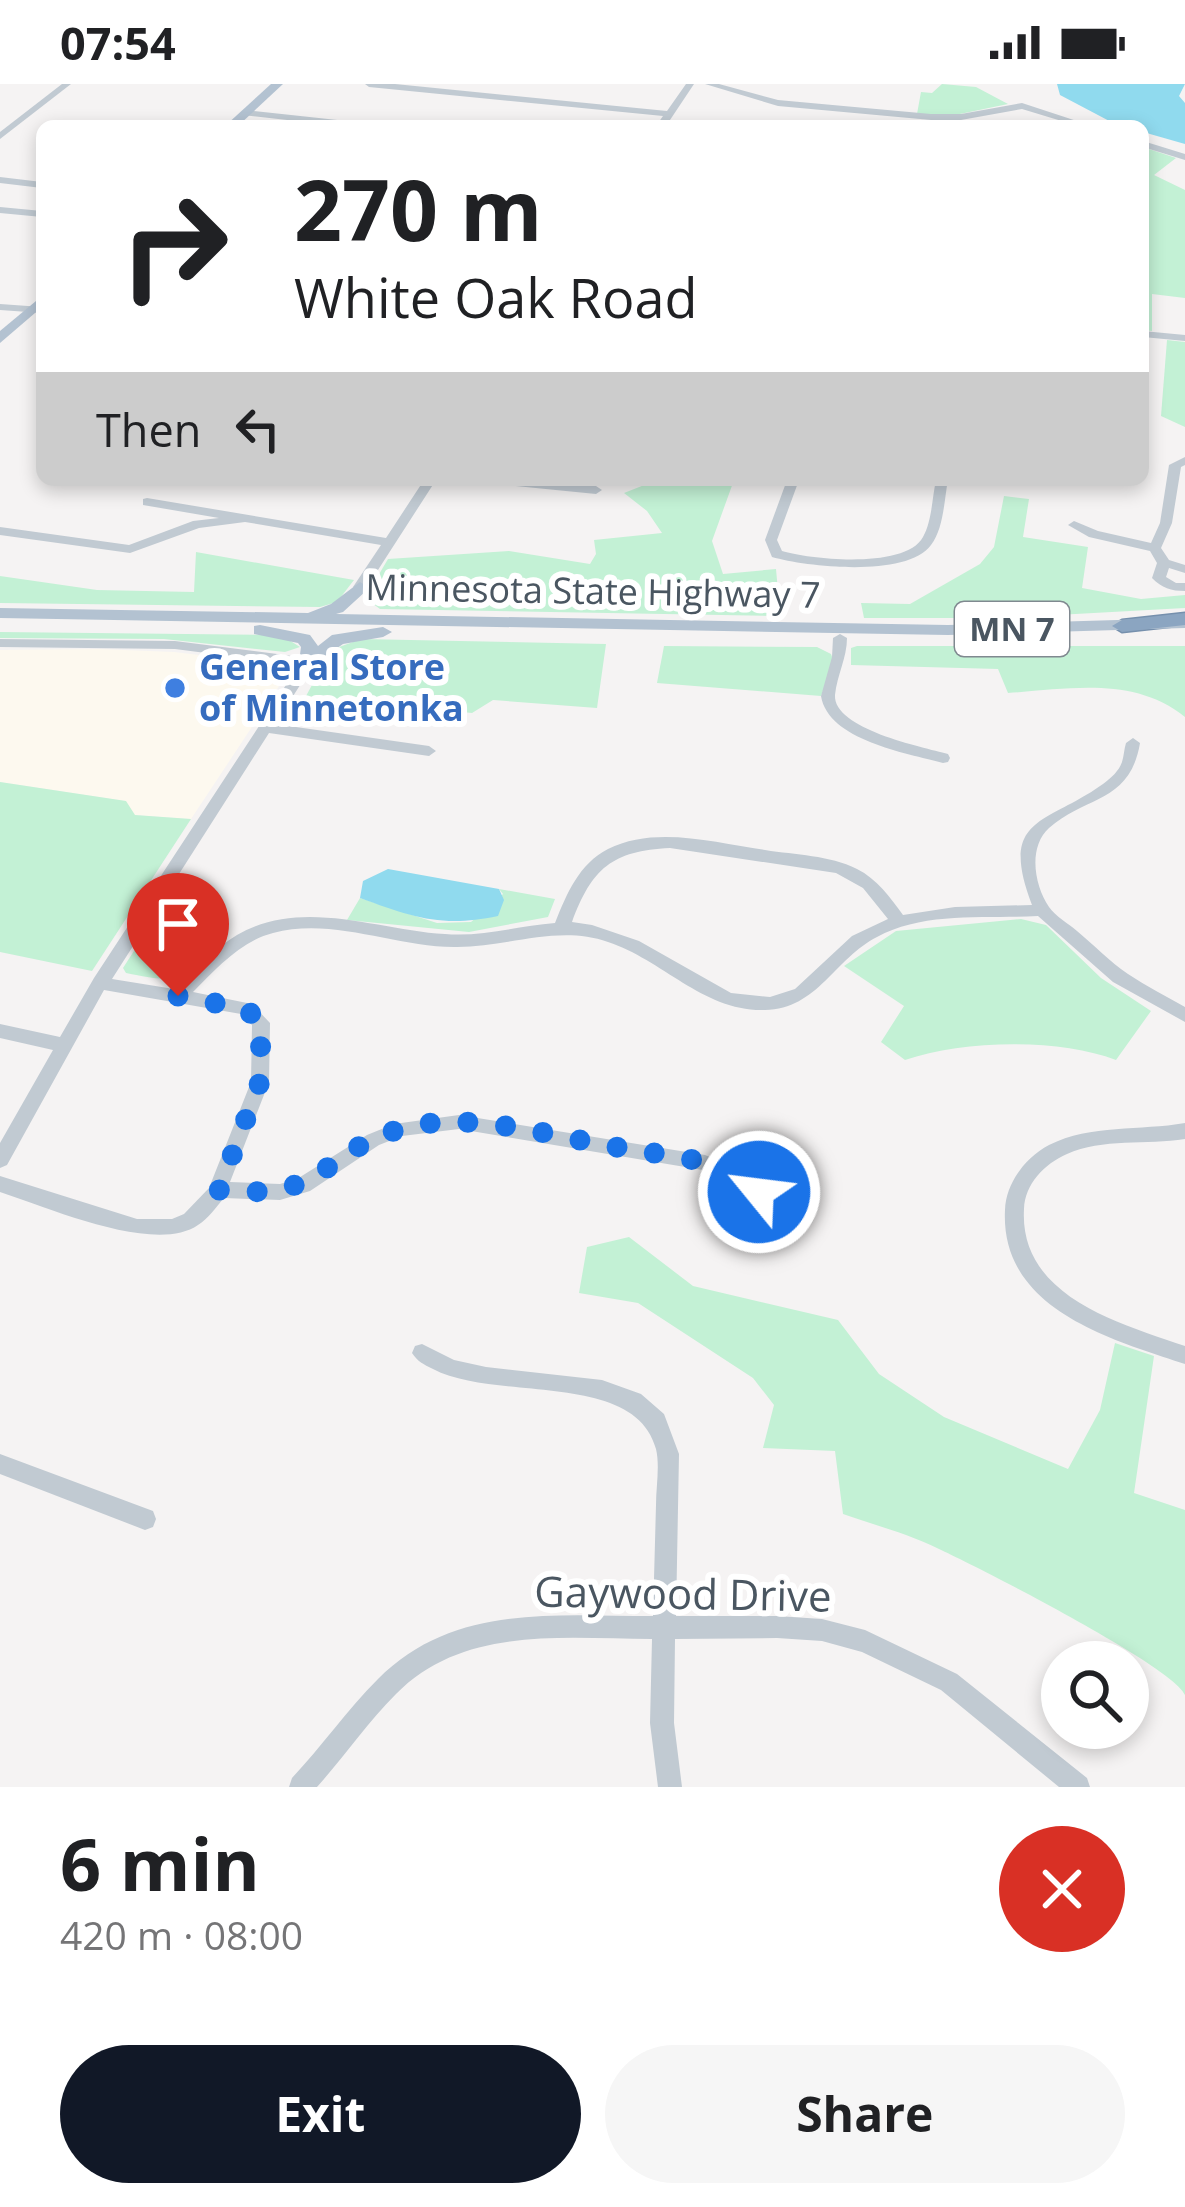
<!DOCTYPE html>
<meta charset="utf-8">
<style>
:root{--surface:#fff;--page:#f6f6f6;--text:#202124;--muted:#757577;--accent:#111827}
body{margin:0;font-family:"Open Sans",sans-serif;background:var(--page);color:var(--text);height:100vh;display:flex;flex-direction:column;font-size:45px;white-space:nowrap}
*{box-sizing:border-box;margin:0}
p{font-size:39px;color:var(--muted)}
.icon{flex:none;width:66px;height:66px;fill:none;stroke:currentColor;stroke-width:2;stroke-linecap:round;stroke-linejoin:round}
.map{position:relative;height:1703px;overflow:hidden}
.details{display:flex;flex-direction:column;background:var(--surface);flex:1}
.details>*{flex:none}
.guide{position:absolute;left:36px;top:36px;width:1113px;height:366px;border-radius:18px;box-shadow:0 6px 18px #0003;background:#fff;color:var(--text);overflow:hidden}
.tools{position:absolute;left:1041px;top:1557px;display:grid;gap:24px}
.tools a{display:grid;place-items:center;width:108px;height:108px;border-radius:50%;background:var(--surface);box-shadow:0 6px 18px #0003;font-size:60px}
.pin{position:absolute;display:grid;place-items:center;width:102px;height:102px;color:#fff;margin:-123px -51px;border-radius:50% 50% 50% 0;rotate:-45deg;box-shadow:0 0 12px #0007}
.pin .icon{rotate:45deg}
.me{position:absolute;width:132px;margin:-66px;rotate:299deg;stroke-linejoin:round;filter:drop-shadow(0 0 9px #0008)}
.turn{display:flex;align-items:center;gap:42px;height:252px;padding:0 60px;font-size:54px}
.turn .icon{width:156px;height:156px;stroke-width:2.5}
.turn b{display:block;font-size:84px;line-height:102px}
.then{display:flex;align-items:center;height:114px;padding:0 60px;background:#0003;gap:24px;font-size:45px}
.round{display:grid;place-items:center;flex:none;width:126px;height:126px;border-radius:63px;background:var(--page)}
.head{display:flex;align-items:center;justify-content:space-between;height:204px;padding:0 60px}
h1{font-size:72px;font-weight:700;line-height:90px}
.cta{display:flex;gap:24px;margin-top:auto;padding:24px 60px}
.cta a{flex:1;height:138px;border-radius:72px;background:var(--accent);color:#fff;font-size:48px;font-weight:700;line-height:138px;text-align:center}
.cta a+a{background:var(--page);color:var(--text)}
.status{display:flex;justify-content:space-between;align-items:center;height:84px;padding:0 60px;background:var(--surface);direction:ltr}
.status svg{height:33px;fill:currentColor}
.map>svg:first-child{display:block}
.commercial{fill:#fdf9ef}
.green{fill:#c3f1d5}
.water{fill:#90daee}
.lines{fill:none;stroke-linecap:round;stroke-linejoin:round}
.highway-casing{stroke:#7690ad;stroke-width:3}
.minor{fill:#c1cad2;fill-rule:evenodd}
.major{fill:#b3c2d1;fill-rule:evenodd}
.highway{fill:#8ba5c1;fill-rule:evenodd}
.route{stroke:#1a73e8;stroke-width:21;stroke-dasharray:0 37.8}
.shop-dot{fill:#3f7fe0;stroke:#fff;stroke-width:4.5}
.labels{text-anchor:middle;stroke-width:12;stroke-linejoin:round;paint-order:stroke}
.shield{fill:#fff;stroke:#808990;stroke-width:3}
.shield-label{font-size:33px;font-weight:bold;fill:#4a5661}
.street-label{font-size:36px;fill:#4a5661;stroke:#fff}
.shop-label{font-size:36px;font-weight:bold;fill:#366cbe;stroke:#fff;text-anchor:start}
.near-street-label{font-size:42px;fill:#4a5661;stroke:#fff}
</style>
<div class="status"><b>07:54</b><svg viewBox="0 0 49 12"><path d="M0 12V9h3v3zM5 12V6h3v6zM10 12V3h3v9zM15 12V0h3v12zM26 1h20v11H26zM47 4h2v5h-2z"/></svg></div>
<div class="map">
<svg width="1185" height="1703" viewBox="0 0 1185 1703">
<rect width="100%" height="100%" fill="#f5f3f3"/>
<polygon class="commercial" points="99,565 174,568 259,578 289,587 191,735 134,731 125,717 0,698 0,566"/>
<g class="green">
<polygon points="942,0 976,3 1008,20 955,31 917,30 921,8 932,9"/>
<polygon points="1143,63 1176,74 1154,91 1185,106 1185,214 1152,210 1152,247 1143,246"/>
<polygon points="1167,256 1185,258 1185,343 1161,332"/>
<polygon points="657,396 734,396 712,457 723,490 776,485 779,518 774,532 380,525 365,514 388,475 509,467 590,480 596,470 594,456 662,449 647,427 624,409"/>
<polygon points="1004,412 1029,415 1023,453 1088,463 1082,504 1141,515 1185,511 1185,524 1000,534 864,534 861,519 910,520 980,480 994,463"/>
<polygon points="196,468 354,496 337,518 320,523 0,519 0,492 97,506 194,508"/>
<polygon points="0,548 281,551 300,563 285,568 164,555 0,554"/>
<polygon points="361,555 606,560 597,624 493,616 472,629 306,612 331,566"/>
<polygon points="664,562 817,563 831,570 834,578 821,612 657,599"/>
<path d="M857 562H1185V633C1134 592 1070 605 1008 609L998 585 851 581V564Z"/>
<polygon points="0,698 126,717 135,731 191,735 92,887 0,868"/>
<polygon points="499,805 555,815 548,833 469,848 347,836 360,814 437,839 471,838 503,810"/>
<path d="M1021 835 1046 841 1101 894 1151 927 1116 976C1059 954 963 956 905 976L881 958 904 922 844 882 896 847Z"/>
<path d="M141 856 210 867C176 900 171 898 126 889L123 884Z"/>
<path d="M629 1153 693 1202 838 1236 879 1290 944 1333 1068 1385 1100 1326 1115 1259 1154 1272 1134 1409 1185 1426V1611C1174 1583 978 1483 939 1465 909 1450 874 1441 843 1430L835 1367 763 1364 774 1321 753 1294 638 1219 579 1209 587 1163Z"/>
</g>
<g class="water">
<polygon points="1057,0 1185,0 1179,12 1185,19 1185,60 1143,48 1143,42 1115,40 1060,11"/>
<path d="M388 785 499 805 504 816 498 832C442 844 412 833 360 814L363 797Z"/>
</g>
<g class="lines">
<g class="highway-casing">
<polygon id="highway" points="1185,529 1185,541 1122,548 1112,542 1122,536"/>
</g>
<g class="minor">
<polygon points="62,0 71,0 0,55 0,48"/>
<polygon points="365,0 395,0 667,27 686,0 694,0 666,42 656,42 663,32 369,3"/>
<polygon points="705,0 719,0 778,16 931,30 961,30 1022,19 1092,42 1078,42 1022,25 961,36 931,36 778,22"/>
<polygon points="245,26 365,39 370,42 340,42 242,31 242,27"/>
<polygon points="1143,57 1185,70 1185,76 1143,63"/>
<polygon points="0,93 42,98 42,104 0,99"/>
<polygon points="0,123 42,127 42,133 0,129"/>
<polygon points="0,220 42,223 42,229 0,226"/>
<polygon points="1143,247 1185,251 1185,257 1143,253"/>
<path d="M1185 373V381L1181 383 1172 439 1161 464 1169 476 1185 481V489L1169 484 1166 493 1176 499H1185V507C1171 507 1162 504 1152 494L1157 479 1150 467 1089 453 1068 441 1074 437 1098 447 1151 459 1160 439 1169 381Z"/>
<polygon points="424,396 436,396 367,503 360,507 353,503 381,461 245,438 199,444 130,469 0,451 0,443 129,461 193,437 219,434 143,421 143,415 147,414 386,454"/>
<polygon points="490,396 533,396 596,402 602,406 596,410 496,400"/>
<path d="M787 396H799L777 456 782 467C812 476 906 485 923 453 932 437 932 414 936 396H948C944 416 944 444 931 461 907 494 807 483 772 473L765 456Z"/>
<path d="M840 550 847 554C847 574 837 591 835 611 833 645 922 663 948 670L950 674 948 678 943 679C906 669 828 656 821 612L832 573 833 554Z"/>
<path d="M0 555 175 557 308 574 315 578 275 640 429 662 436 667 429 672 269 649 112 895 174 905C194 886 214 865 237 851 302 813 377 846 445 850 482 853 518 842 555 839 567 809 579 780 608 765 655 741 717 759 765 766 796 771 829 771 857 785 877 795 890 813 903 831L955 823 1032 821C998 732 1046 741 1103 700 1111 694 1119 687 1122 678 1124 672 1124 665 1126 659L1133 654 1140 659C1130 719 1087 711 1049 744 1028 763 1034 801 1049 823 1055 832 1069 840 1077 847 1094 861 1110 878 1128 890 1146 902 1166 912 1185 923V938L1113 898 1038 832C986 835 924 827 877 853 835 874 818 925 765 926 704 928 663 876 608 858 557 840 506 864 454 863 394 863 333 833 273 849 241 857 215 886 193 908L252 920 270 939 269 998 230 1098 280 1100 297 1095 367 1051 394 1040 459 1031 705 1071 750 1089 766 1102 768 1108 766 1114 759 1116 752 1114 736 1101 703 1086 459 1045 402 1052 379 1061 310 1107 280 1116 224 1114C216 1123 208 1135 198 1141 155 1171 47 1123 0 1108V1092L137 1135H172L184 1130 209 1104 251 998 252 941 241 930 104 906 7 1081 0 1084V1059L53 966 0 954V940L60 953 94 894 299 581 175 565 0 563ZM670 764 836 789 863 804 888 835 852 852 795 905 770 913 731 909 639 857 592 841 572 838C592 784 612 767 670 764Z"/>
<path d="M1185 1039V1055C1147 1061 1102 1054 1067 1070 1044 1080 1025 1100 1024 1125 1019 1212 1118 1239 1185 1262V1280C1110 1255 1000 1225 1005 1126 1006 1099 1025 1074 1049 1061 1091 1040 1140 1047 1185 1039Z"/>
<path d="M422 1260 454 1276 486 1283 602 1296 641 1310 664 1330 679 1370 676 1532H777L822 1535 865 1546 957 1590 1087 1694 1090 1703H1059L941 1606 862 1568 822 1557 777 1554 675 1555 674 1639 682 1703H658L650 1639 652 1555C564 1555 464 1541 396 1610 367 1639 344 1673 317 1703H289L292 1694C322 1662 347 1626 378 1595 453 1519 556 1532 653 1532 654 1495 655 1458 656 1421 656 1403 660 1382 656 1365 635 1286 495 1318 433 1285 423 1280 418 1278 412 1269L415 1262Z"/>
<polygon points="0,1370 153,1427 156,1435 153,1443 145,1446 0,1390"/>
</g>
<g class="major">
<polygon points="271,0 283,0 238,42 225,42"/>
<polygon points="42,212 42,223 0,259 0,247"/>
<polygon points="360,498 368,503 366,507 343,528 336,530 948,541 1185,534 1185,544 948,551 0,534 0,524 308,529 331,520"/>
<polygon points="260,541 310,551 318,562 332,551 383,543 392,548 383,553 343,560 308,584 299,578 301,563 298,559 254,550 254,542"/>
</g>
<use href="#highway" class="highway"/>
</g>
<g class="lines">
<path class="route" d="M178 912 246 925 261 939 260 998 219 1106C329 1118 319 1067 404 1044 473 1026 553 1053 622 1064 654 1070 690 1072 721 1084 735 1090 747 1098 759 1108"/>
</g>
<circle class="shop-dot" cx="175" cy="604" r="12"/>
<g class="labels">
<rect class="shield" x="955" y="518" width="114" height="54" rx="9"/>
<g class="shield-label">
<text x="1012" y="557">MN 7</text>
</g>
<g class="street-label">
<text transform="translate(593 507) rotate(1)" y="13">Minnesota State Highway 7</text>
</g>
<g class="shop-label">
<text x="199" y="596">General Store<tspan x="199" dy="41">of Minnetonka</tspan></text>
</g>
<g class="near-street-label">
<text transform="translate(683 1510) rotate(1)" y="15">Gaywood Drive</text>
</g>
</g>
</svg>
<div class="tools">
<a><svg class="icon" aria-label="search" viewBox="0 0 24 24"><circle cx="10" cy="10" r="6"/><path d="M15 15l6 6"/></svg></a>
</div>
<div class="pin" style="left:178px;top:912px;background:#d93025"><svg class="icon" aria-label="arrive" viewBox="0 0 24 24"><path d="M6 21V4h12l-3 4 3 4H6"/></svg></div>
<svg class="me" style="left:759px;top:1108px" viewBox="-20 -20 40 40"><circle r="17" fill="#1a73e8" stroke="#fff" stroke-width="3"/><path d="M0-11L8 9 0 5-8 9z" fill="#fff"/></svg>
<div class="guide">
<div class="turn"><svg class="icon" aria-label="right" viewBox="0 0 24 24"><path d="M7 20v-9h11M14 6l5 5-5 5"/></svg><div><b>270 m</b>White Oak Road</div></div>
<div class="then">Then<svg class="icon" aria-label="left" viewBox="0 0 24 24"><path d="M17 20v-9H6M10 6l-5 5 5 5"/></svg></div>
</div>
</div>
<section class="details">
<div class="head"><div><h1>6 min</h1><p>420 m · 08:00</p></div><a class="round" style="background:#d93025;color:#fff"><svg class="icon" aria-label="close" viewBox="0 0 24 24"><path d="M6 6l12 12M18 6L6 18"/></svg></a></div>
<div class="cta"><a>Exit</a><a>Share</a></div>
</section>
